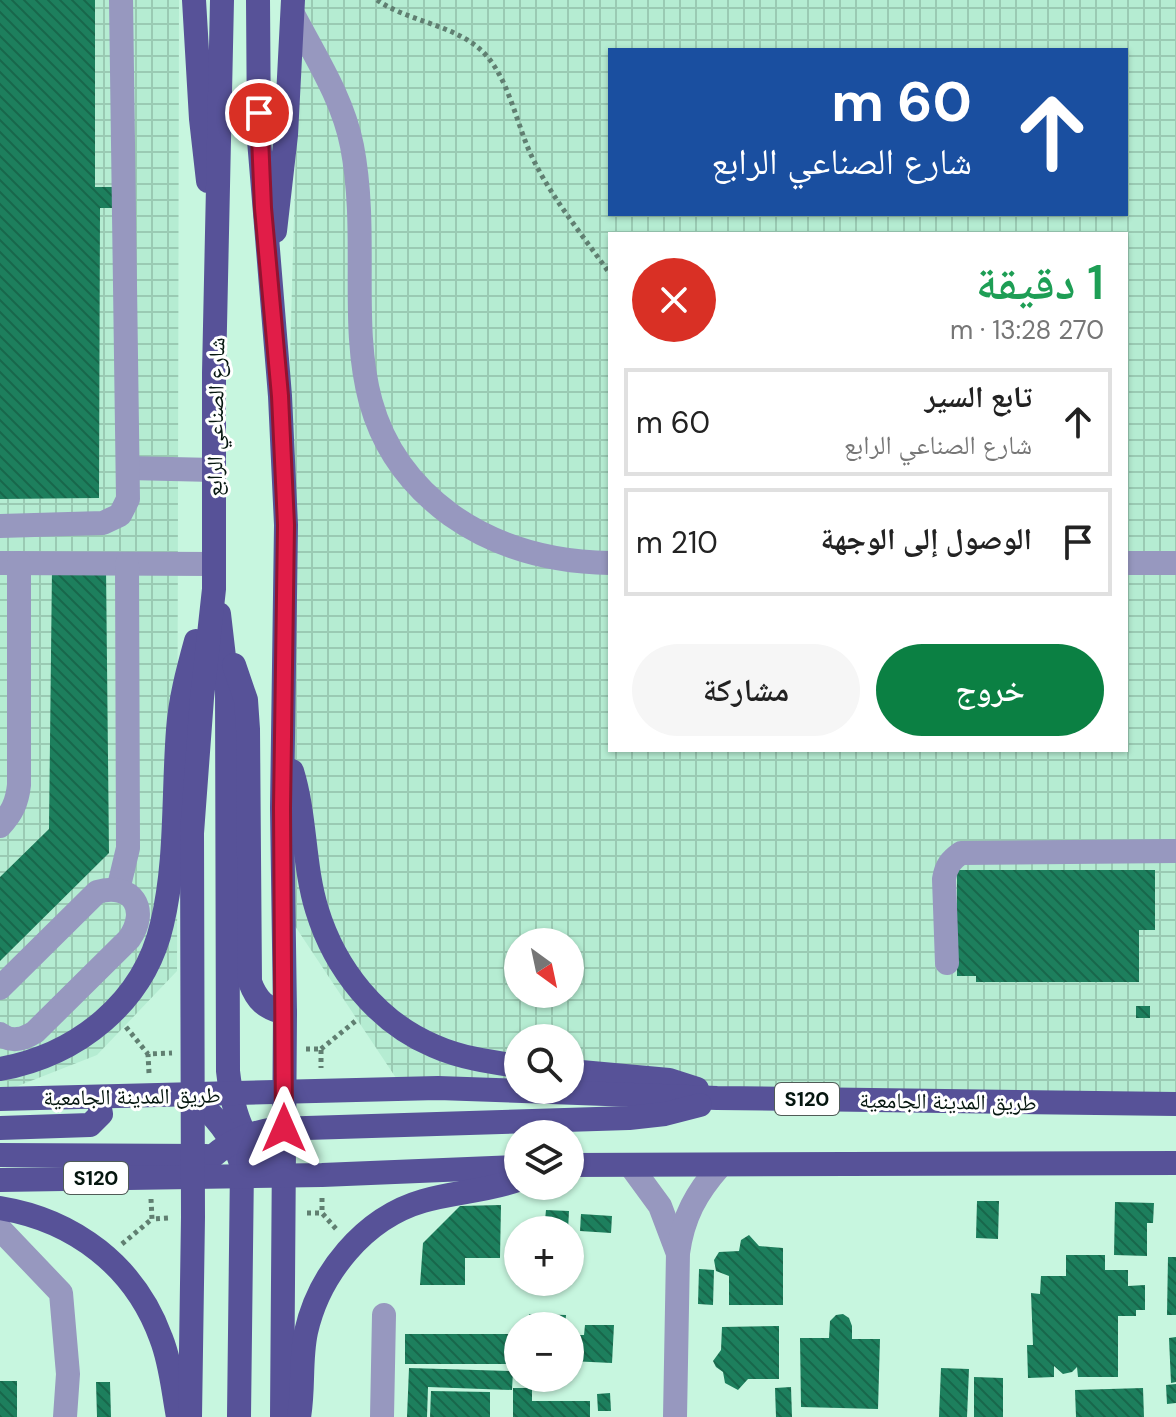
<!DOCTYPE html>
<html lang="ar">
<meta charset="utf-8">
<style>
:root{--surface:#fff;--page:#f6f6f6;--text:#222;--muted:#767676;--line:#e0e0e0;--accent:#0b8043}
body{margin:0;font-family:"DM Sans","Noto Naskh Arabic",sans-serif;background:var(--page);color:var(--text);direction:rtl;height:100vh;display:flex;flex-direction:column;font-size:30px;white-space:nowrap}
*{box-sizing:border-box;margin:0}
p{font-size:26px;color:var(--muted)}
.icon{flex:none;width:44px;height:44px;fill:none;stroke:currentColor;stroke-width:2;stroke-linecap:round;stroke-linejoin:round}
.map{position:relative;flex:1;overflow:hidden;direction:ltr}
.panel{position:absolute;left:608px;top:232px;width:520px;height:520px;display:flex;flex-direction:column;background:var(--surface);border-radius:0px;box-shadow:0 2px 6px #0004;direction:rtl}
.panel>*{flex:none}
.banner{position:absolute;left:608px;top:48px;width:520px;height:168px;border-radius:0px;box-shadow:0 2px 6px #0004;direction:rtl;background:#1a4fa0;color:#fff;overflow:hidden}
.needle{width:52px;rotate:147deg}
.tools{position:absolute;left:504px;top:928px;display:grid;gap:16px}
.tools a{display:grid;place-items:center;width:80px;height:80px;border-radius:50%;background:var(--surface);box-shadow:0 2px 6px #0004;font-size:40px}
.pin{position:absolute;display:grid;place-items:center;width:68px;height:68px;color:#fff;margin:-34px;border:4px solid #fff;border-radius:50%;box-shadow:0 2px 8px #0007}
.me{position:absolute;width:88px;margin:-44px;rotate:0deg;stroke-linejoin:round;filter:drop-shadow(0 0 6px #0008)}
.turn{display:flex;align-items:center;gap:28px;height:168px;padding:0 24px;font-size:36px}
.turn .icon{width:104px;height:104px;stroke-width:2.5}
.turn b{display:block;font-size:56px;line-height:68px}
.round{display:grid;place-items:center;flex:none;width:84px;height:84px;border-radius:42px;background:var(--page)}
.head{display:flex;align-items:center;justify-content:space-between;height:136px;padding:0 24px}
h1{font-size:48px;font-weight:600;line-height:60px;color:#1e9e55}
.button{display:flex;gap:16px;margin-top:auto;padding:16px 24px}
.button a{flex:1;height:92px;border-radius:48px;background:var(--accent);color:#fff;font-size:32px;font-weight:600;line-height:92px;text-align:center}
.button a+a{background:var(--page);color:var(--text)}
ul{padding:0;list-style:none}
li{display:flex;align-items:center;gap:24px;height:108px;margin:0 16px 12px;padding:0 8px;border:4px solid var(--line);border-radius:0px}
li div{flex:1}
li b{display:block;font-size:30px}
li em{font-style:normal}
.map>svg:first-child{display:block}
.industrial{fill:url(#industrial-grid);fill-rule:evenodd}
.building{fill:url(#building-back-hatch)}
.lines{fill:none;stroke-linecap:round;stroke-linejoin:round}
.path{stroke:#607f71;stroke-width:5;stroke-dasharray:4 4;stroke-linecap:butt}
.minor{stroke:#9798bf;stroke-width:24}
.major{stroke:#575298;stroke-width:24}
.route-casing{stroke:#92132f;stroke-width:20}
.route{stroke:#e11d48;stroke-width:14}
.labels{text-anchor:middle;stroke-width:6;stroke-linejoin:round;paint-order:stroke}
.shield{fill:#fff;stroke:#505c57;stroke-width:2}
.shield-label{font-size:20px;font-weight:bold;fill:#05160f}
.street-label{font-size:22px;fill:#05160f;stroke:#fff}
</style>
<div class="map">
<svg width="1176" height="1417" viewBox="0 0 1176 1417">
<defs>
<pattern id="industrial-grid" width="8" height="8" patternUnits="userSpaceOnUse" patternTransform="scale(2)"><rect width="8" height="8" fill="#b5ecd2"/><path d="M0 4h8M4 0v8" fill="none" stroke="#9acab3"/></pattern>
<pattern id="building-back-hatch" width="6" height="6" patternUnits="userSpaceOnUse" patternTransform="scale(2)"><rect width="6" height="6" fill="#1d7f5d"/><path d="M-1 5l2 2M0 0l6 6M5-1l2 2" fill="none" stroke="#18674b"/></pattern>
</defs>
<rect width="100%" height="100%" fill="#c7f6df"/>
<g class="industrial">
<polygon points="0,0 179,0 177,971 97,1055 0,1093"/>
<path d="M300 0H1176V1095L408 1096 275 896ZM610 50H1126V214H610ZM610 234H1126V750H610ZM518 942H570V994H518ZM518 1038H570V1090H518Z"/>
</g>
<g class="building">
<polygon points="0,0 95,0 95,187 116,187 116,208 100,208 99,498 0,499"/>
<polygon points="52,568 106,568 109,853 0,961 0,877 49,829"/>
<polygon points="957,870 1155,870 1155,930 1139,930 1139,982 976,982 976,976 957,976"/>
<rect x="1136" y="1006" width="14" height="12"/>
<polygon points="977,1201 999,1201 998,1239 976,1238"/>
<polygon points="1115,1202 1154,1203 1153,1223 1147,1223 1147,1256 1114,1255"/>
<polygon points="501,1205 500,1258 465,1258 465,1285 420,1285 423,1243 460,1206"/>
<polygon points="546,1210 569,1211 568,1230 544,1230"/>
<polygon points="581,1214 612,1216 611,1233 580,1231"/>
<polygon points="749,1235 759,1246 783,1248 783,1305 729,1305 729,1276 716,1271 714,1260 719,1252 739,1251 741,1240"/>
<polygon points="1066,1255 1105,1255 1105,1270 1128,1270 1128,1286 1145,1285 1145,1310 1136,1310 1136,1316 1118,1316 1118,1377 1078,1377 1077,1367 1072,1372 1063,1374 1054,1366 1054,1377 1028,1378 1027,1345 1033,1345 1031,1293 1040,1294 1041,1276 1066,1276"/>
<polygon points="1168,1257 1176,1257 1176,1315 1167,1315"/>
<polygon points="699,1269 714,1270 713,1305 698,1304"/>
<polygon points="529,1314 566,1315 565,1326 528,1326"/>
<polygon points="843,1314 849,1318 852,1326 852,1339 880,1339 878,1409 801,1407 800,1338 829,1338 830,1321 836,1315"/>
<polygon points="585,1325 614,1325 612,1363 570,1361 570,1335 584,1335"/>
<polygon points="779,1326 779,1379 748,1379 738,1390 725,1383 723,1372 716,1367 713,1361 721,1350 722,1327"/>
<rect x="405" y="1334" width="112" height="30"/>
<polygon points="1176,1337 1176,1382 1171,1383 1169,1338"/>
<polygon points="409,1368 513,1371 512,1390 428,1387 427,1417 407,1417"/>
<polygon points="941,1368 969,1369 967,1417 939,1417"/>
<polygon points="974,1377 1003,1378 1003,1417 974,1417"/>
<rect x="0" y="1381" width="17" height="36"/>
<polygon points="96,1382 110,1382 111,1417 97,1417"/>
<polygon points="1176,1384 1176,1403 1167,1404 1166,1385"/>
<polygon points="791,1387 792,1417 776,1417 775,1388"/>
<polygon points="513,1388 532,1388 532,1401 590,1401 590,1417 513,1417"/>
<polygon points="1143,1388 1144,1417 1076,1417 1075,1390"/>
<polygon points="431,1391 490,1392 490,1417 430,1417"/>
<polygon points="610,1393 611,1411 598,1411 597,1394"/>
</g>
<g class="lines">
<g class="path">
<path d="M377 0C409 22 453 24 482 51 510 78 516 126 534 161 554 201 584 237 610 274"/>
<polyline points="126,1027 148,1054"/>
<polyline points="306,1049 321,1049 321,1068"/>
<polyline points="321,1049 358,1019"/>
<polyline points="149,1073 148,1054 172,1053"/>
<polyline points="322,1198 322,1213 337,1230"/>
<polyline points="151,1199 152,1219 169,1218"/>
<polyline points="307,1213 322,1213"/>
<polyline points="122,1244 152,1219"/>
</g>
<g class="minor">
<path d="M293 14C315 56 343 99 352 146 378 281 318 418 451 515 499 549 552 562 610 563"/>
<polyline points="128,468 214,470"/>
<polyline points="0,526 103,523 120,515 128,499 121,0"/>
<polyline points="0,563 214,564"/>
<polyline points="1126,563 1176,563"/>
<path d="M0 826C12 813 17 803 19 785V563"/>
<polyline points="118,890 128,848 127,564"/>
<path d="M947 963 944 879C946 866 951 860 961 853L1176 851"/>
<path d="M0 988 97 892C132 882 150 909 129 939L35 1032C24 1039 12 1043 0 1034"/>
<polyline points="630,1165 660,1206 677,1251"/>
<polyline points="0,1229 61,1293 68,1374 65,1417"/>
<polyline points="382,1417 384,1315"/>
<path d="M675 1417 678 1253C683 1217 696 1193 720 1166"/>
</g>
<g class="major">
<polyline points="194,0 201,119 208,181"/>
<polyline points="258,0 259,140 280,396 286,525 282,808 285,1013 282,1417"/>
<polyline points="275,231 286,135 293,0"/>
<path d="M219 614 227 683 228 1071C233 1116 244 1149 284 1175"/>
<path d="M234 665 246 700 248 729 250 982C257 1001 265 1008 285 1013"/>
<path d="M292 771C306 816 303 865 317 910 335 969 377 1022 434 1046 461 1058 490 1062 518 1066"/>
<path d="M0 1069C77 1055 144 1003 162 924 177 862 173 794 178 730 180 700 188 670 196 641"/>
<polyline points="570,1071 669,1080 697,1089"/>
<path d="M191 1095C214 1115 233 1136 242 1166L239 1417"/>
<polyline points="0,1099 438,1088 717,1098 1176,1104"/>
<polyline points="0,1128 90,1125 101,1114 98,1097"/>
<polyline points="0,1155 206,1156"/>
<polyline points="570,1165 1176,1163"/>
<path d="M192 1177C216 1149 238 1135 274 1129L629 1118 665 1114 700 1105"/>
<polyline points="0,1180 322,1175 518,1167"/>
<path d="M0 1208C74 1220 135 1266 161 1338 171 1363 173 1391 178 1417"/>
<polyline points="190,1417 193,1217 192,833 202,698 214,589 214,373 222,0"/>
<path d="M299 1417C304 1389 300 1360 306 1332 319 1274 364 1218 423 1201 454 1192 487 1191 518 1180"/>
</g>
</g>
<g class="lines">
<g class="route-casing">
<polyline id="route" points="259,113 263,208 280,396 286,525 282,808 284,1128"/>
</g>
<use href="#route" class="route"/>
</g>
<g class="labels">
<g class="shield">
<rect x="775" y="1083" width="64" height="32" rx="6"/>
<rect x="64" y="1162" width="64" height="32" rx="6"/>
</g>
<g class="shield-label">
<text x="807" y="1106">S120</text>
<text x="96" y="1185">S120</text>
</g>
<g class="street-label">
<text transform="translate(215 417) rotate(-89)" y="8">شارع الصناعي الرابع</text>
<text transform="translate(132 1096) rotate(-1)" y="8">طريق المدينة الجامعية</text>
<text transform="translate(948 1101) rotate(1)" y="8">طريق المدينة الجامعية</text>
</g>
</g>
</svg>
<div class="tools">
<a><svg class="needle" viewBox="-14 -14 28 28"><path d="M0-13l5 13h-10z" fill="#e53935"/><path d="M0 13l5-13h-10z" fill="#767676"/></svg></a>
<a><svg class="icon" aria-label="search" viewBox="0 0 24 24"><circle cx="10" cy="10" r="6"/><path d="M15 15l6 6"/></svg></a>
<a><svg class="icon" aria-label="layers" viewBox="0 0 24 24"><path d="M12 4l9 5-9 5-9-5zM3 14l9 5 9-5"/></svg></a>
<a>+</a>
<a>−</a>
</div>
<div class="pin" style="left:259px;top:113px;background:#d93025"><svg class="icon" aria-label="arrive" viewBox="0 0 24 24"><path d="M6 21V4h12l-3 4 3 4H6"/></svg></div>
<svg class="me" style="left:284px;top:1128px" viewBox="-20 -20 40 40"><path d="M0-17L14 15 0 8-14 15z" fill="#e11d48" stroke="#fff" stroke-width="4"/></svg>
<div class="banner">
<div class="turn"><svg class="icon" aria-label="ahead" viewBox="0 0 24 24"><path d="M12 20V5M6 11l6-6 6 6"/></svg><div><b>60 m</b>شارع الصناعي الرابع</div></div>
</div>
<section class="panel">
<div class="head"><div><h1>1 دقيقة</h1><p>270 m · 13:28</p></div><a class="round" style="background:#d93025;color:#fff"><svg class="icon" aria-label="close" viewBox="0 0 24 24"><path d="M6 6l12 12M18 6L6 18"/></svg></a></div>
<ul>
<li><svg class="icon" aria-label="ahead" viewBox="0 0 24 24"><path d="M12 20V5M6 11l6-6 6 6"/></svg><div><b>تابع السير</b><p>شارع الصناعي الرابع</p></div><em>60 m</em></li>
<li><svg class="icon" aria-label="arrive" viewBox="0 0 24 24"><path d="M6 21V4h12l-3 4 3 4H6"/></svg><div><b>الوصول إلى الوجهة</b></div><em>210 m</em></li>
</ul>
<div class="button"><a>خروج</a><a>مشاركة</a></div>
</section>
</div>
